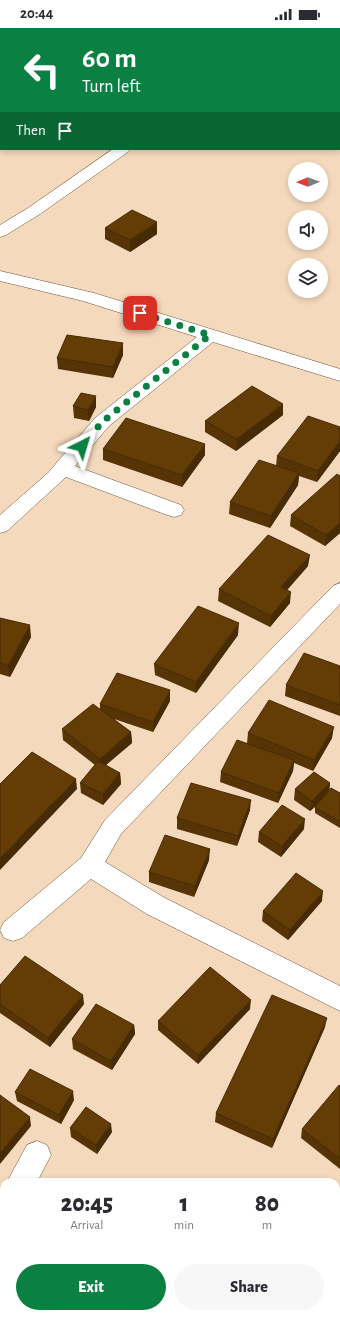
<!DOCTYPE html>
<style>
:root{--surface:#fff;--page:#f7f7f7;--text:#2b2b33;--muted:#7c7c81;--accent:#0b8043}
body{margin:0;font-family:"Alegreya Sans",sans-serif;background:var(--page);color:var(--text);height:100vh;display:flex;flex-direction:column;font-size:15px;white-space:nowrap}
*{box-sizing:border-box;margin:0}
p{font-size:13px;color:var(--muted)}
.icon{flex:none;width:22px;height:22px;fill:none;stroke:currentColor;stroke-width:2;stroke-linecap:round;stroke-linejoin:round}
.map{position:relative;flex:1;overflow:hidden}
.side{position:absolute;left:0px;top:1150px;width:340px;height:140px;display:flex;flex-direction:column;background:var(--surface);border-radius:12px 12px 0 0;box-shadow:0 2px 6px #0003}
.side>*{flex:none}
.hud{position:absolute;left:0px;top:0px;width:340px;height:122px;box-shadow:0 2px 6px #0003;background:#0b8043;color:#fff;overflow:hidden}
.needle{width:26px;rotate:269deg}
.buttons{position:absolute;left:288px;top:134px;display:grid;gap:8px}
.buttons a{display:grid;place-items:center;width:40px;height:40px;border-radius:50%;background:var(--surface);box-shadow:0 2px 6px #0003;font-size:20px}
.pin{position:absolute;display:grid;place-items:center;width:34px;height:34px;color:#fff;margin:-17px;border-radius:8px;box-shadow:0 2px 6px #0006}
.me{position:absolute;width:44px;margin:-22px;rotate:40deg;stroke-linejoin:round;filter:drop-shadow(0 0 3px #0008)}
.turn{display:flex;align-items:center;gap:14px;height:84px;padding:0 16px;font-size:18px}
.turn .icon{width:52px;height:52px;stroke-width:2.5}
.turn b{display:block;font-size:28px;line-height:34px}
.then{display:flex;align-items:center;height:38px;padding:0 16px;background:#0003;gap:8px;font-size:15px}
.eta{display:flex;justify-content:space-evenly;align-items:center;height:68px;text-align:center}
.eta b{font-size:24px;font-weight:800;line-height:28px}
.primary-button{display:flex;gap:8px;margin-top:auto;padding:8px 16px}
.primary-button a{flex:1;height:46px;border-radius:24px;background:var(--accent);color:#fff;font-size:16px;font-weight:800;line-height:46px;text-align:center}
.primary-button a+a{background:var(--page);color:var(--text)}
.status{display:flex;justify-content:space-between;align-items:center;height:28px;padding:0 20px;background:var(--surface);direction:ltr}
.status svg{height:11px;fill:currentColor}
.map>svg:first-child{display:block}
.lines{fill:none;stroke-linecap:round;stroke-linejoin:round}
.minor-casing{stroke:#6a533a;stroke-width:1}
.minor{fill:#fff;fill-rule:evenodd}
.wall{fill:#563405}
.shaded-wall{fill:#462b04}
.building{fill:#643d06;stroke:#462b04}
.route{stroke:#0b8043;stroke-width:7;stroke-dasharray:0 12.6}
</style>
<div class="status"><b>20:44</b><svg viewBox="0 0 49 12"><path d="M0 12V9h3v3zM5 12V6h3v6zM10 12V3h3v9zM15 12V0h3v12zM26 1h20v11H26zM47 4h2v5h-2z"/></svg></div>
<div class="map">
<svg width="340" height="1290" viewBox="0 0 340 1290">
<rect width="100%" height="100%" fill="#f5d9bd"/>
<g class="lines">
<g class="minor-casing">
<g id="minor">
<polygon points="113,121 131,121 128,124 40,186 6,207 0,209 0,197 28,180"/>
<polygon points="0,243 94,265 340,341 340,353 213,314 109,398 75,438 181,477 184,482 181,487 174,489 167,487 66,449 7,503 0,505 0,487 48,445 95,390 197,309 83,273 0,253"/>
<polygon points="340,555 340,576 121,806 105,834 165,870 340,958 340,983 147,886 91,851 22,910 13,913 4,910 0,902 4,894 81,830 105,792 333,558"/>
<polygon points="37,1113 47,1117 51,1127 37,1154 7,1154 27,1117"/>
<polygon points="4,1168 4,1201 0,1202 0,1169"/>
</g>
</g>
<use href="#minor" class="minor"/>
</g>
<g class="wall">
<polygon points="105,200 157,206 130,224 105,211"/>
<polygon points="123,327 113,350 58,341 57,330"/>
<polygon points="73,378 96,379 89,393 74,390"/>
<polygon points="283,387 236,423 205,404 205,393"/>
<polygon points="340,399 340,423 317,454 299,448 298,457 270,500 229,486 230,474 276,438 277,428"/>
<polygon points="103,421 205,427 182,459 103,432"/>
<polygon points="340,448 340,505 325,518 290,498 291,487"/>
<polygon points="308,538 287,562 290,575 270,599 218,573 219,561"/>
<polygon points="0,590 31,609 10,649 0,646"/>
<polygon points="238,607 196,665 155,647 154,636"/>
<polygon points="340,638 340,688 285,668 286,657"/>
<polygon points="170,673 153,704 114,691 131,704 132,715 106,737 120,745 121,756 103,777 81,765 80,755 95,737 63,712 62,701 100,681 100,676"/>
<polygon points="248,705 332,710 313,743 294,735 293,743 278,775 220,754 221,744 247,715"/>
<polygon points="330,755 329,762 340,765 340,800 315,785 315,779 310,783 294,772 295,761"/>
<polygon points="250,782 237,818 177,801 177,790"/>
<polygon points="304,801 281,829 258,814 259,804"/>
<polygon points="209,832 194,869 149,854 149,844"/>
<polygon points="322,873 288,912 262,893 263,883"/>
<polygon points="0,957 84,976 50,1019 0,985"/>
<polygon points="250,981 198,1036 158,1002 158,993"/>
<polygon points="134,997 135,1006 112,1042 73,1021 72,1011"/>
<polygon points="325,999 272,1120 215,1094 216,1085"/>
<polygon points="340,1058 340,1141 301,1110 302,1101"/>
<polygon points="15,1064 74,1072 61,1096 17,1073"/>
<polygon points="70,1100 112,1104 97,1126 71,1109"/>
<polygon points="107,1286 261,1286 259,1290 111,1290 107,1287"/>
</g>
<g class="shaded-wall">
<polygon points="157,194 157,206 130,224 130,212"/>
<polygon points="123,315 123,327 113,350 113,339"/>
<polygon points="96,368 96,379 89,393 88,382"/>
<polygon points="283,376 283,387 236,423 237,411"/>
<polygon points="340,413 340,423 317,454 318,443"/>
<polygon points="205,416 205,427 182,459 182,447"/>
<polygon points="299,445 298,457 270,500 271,488"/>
<polygon points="340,495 340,505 325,518 326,507"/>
<polygon points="310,527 308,538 280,570 281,559"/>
<polygon points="291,564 290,575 270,599 271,588"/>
<polygon points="239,595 238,607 196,665 196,654"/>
<polygon points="30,597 31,609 10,649 8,638"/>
<polygon points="170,662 170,673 153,704 153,694"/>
<polygon points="334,699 332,710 313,743 314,732"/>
<polygon points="131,704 132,715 101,741 100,731"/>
<polygon points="294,732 293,743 278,775 279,765"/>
<polygon points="120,745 121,756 103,777 103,766"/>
<polygon points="76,751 77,761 0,842 0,830"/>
<polygon points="330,755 329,766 310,783 312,773"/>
<polygon points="251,772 250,782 237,818 238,808"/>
<polygon points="305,791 304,801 281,829 282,818"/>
<polygon points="210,821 209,832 194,869 195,858"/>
<polygon points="323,863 322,873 288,912 290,902"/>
<polygon points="83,967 84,976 50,1019 48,1010"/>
<polygon points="251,972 250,981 198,1036 198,1027"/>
<polygon points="327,990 325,999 272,1120 273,1111"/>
<polygon points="134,997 135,1006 112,1042 111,1033"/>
<polygon points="73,1063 74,1072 61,1096 59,1087"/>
<polygon points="30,1089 31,1098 0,1136 0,1125"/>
<polygon points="111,1096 112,1104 97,1126 96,1117"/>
<polygon points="258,1286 261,1286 261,1288 259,1290 255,1290"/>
</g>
<g class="building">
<polygon points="132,182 157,194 130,212 105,200"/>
<polygon points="67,307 123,315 113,339 57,330"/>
<polygon points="252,358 283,376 237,411 205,393"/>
<polygon points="81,365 96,368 88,382 73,378"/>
<polygon points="308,388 340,399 340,413 318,443 277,428"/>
<polygon points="126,390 205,416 182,447 103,421"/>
<polygon points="259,432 299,445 271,488 230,474"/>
<polygon points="337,446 340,448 340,495 326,507 291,487"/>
<polygon points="268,507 310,527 281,559 291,564 271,588 219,561"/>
<polygon points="198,578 239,595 196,654 154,636"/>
<polygon points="0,590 30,597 8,638 0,635"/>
<polygon points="304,625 340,638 340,677 286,657"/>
<polygon points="117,645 170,662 153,694 100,676"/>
<polygon points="269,672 334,699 314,732 248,705"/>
<polygon points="93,676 131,704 100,731 62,701"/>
<polygon points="237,712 294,732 279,765 221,744"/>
<polygon points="32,724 76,751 0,830 0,756"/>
<polygon points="98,733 120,745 103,766 80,755"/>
<polygon points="314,744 330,755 312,773 295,761"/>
<polygon points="191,755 251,772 238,808 177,790"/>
<polygon points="331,760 340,765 340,794 315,779"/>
<polygon points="282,777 305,791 282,818 259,804"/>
<polygon points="165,807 210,821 195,858 149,844"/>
<polygon points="296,845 323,863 290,902 263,883"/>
<polygon points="25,928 83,967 48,1010 0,976 0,957"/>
<polygon points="210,939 251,972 198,1027 158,993"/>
<polygon points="272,967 327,990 273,1111 216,1085"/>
<polygon points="96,976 134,997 111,1033 72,1011"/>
<polygon points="30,1041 73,1063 59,1087 15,1064"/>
<polygon points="339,1057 340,1058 340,1131 302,1101"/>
<polygon points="0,1067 30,1089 0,1125"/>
<polygon points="86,1079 111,1096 96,1117 70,1100"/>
<polygon points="114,1286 258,1286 255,1290 119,1290"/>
</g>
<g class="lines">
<polyline class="route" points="82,418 102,394 210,307 140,285"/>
</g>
</svg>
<div class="buttons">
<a><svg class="needle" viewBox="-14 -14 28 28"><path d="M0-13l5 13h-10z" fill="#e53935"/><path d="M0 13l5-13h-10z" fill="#7c7c81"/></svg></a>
<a><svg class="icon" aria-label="sound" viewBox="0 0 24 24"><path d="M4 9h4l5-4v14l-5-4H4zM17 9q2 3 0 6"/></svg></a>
<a><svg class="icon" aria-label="layers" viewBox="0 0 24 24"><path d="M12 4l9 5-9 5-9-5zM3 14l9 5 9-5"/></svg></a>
</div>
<div class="pin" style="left:140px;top:285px;background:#d93025"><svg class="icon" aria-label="arrive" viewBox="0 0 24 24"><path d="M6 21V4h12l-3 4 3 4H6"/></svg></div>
<svg class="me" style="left:82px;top:418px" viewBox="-20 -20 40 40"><path d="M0-17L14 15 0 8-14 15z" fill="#0b8043" stroke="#fff" stroke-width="4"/></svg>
<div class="hud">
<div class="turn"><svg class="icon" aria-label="left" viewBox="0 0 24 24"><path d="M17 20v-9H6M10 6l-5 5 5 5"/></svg><div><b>60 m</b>Turn left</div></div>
<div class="then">Then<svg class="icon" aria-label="arrive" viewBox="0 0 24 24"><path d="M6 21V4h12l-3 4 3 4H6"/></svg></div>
</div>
<section class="side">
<div class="eta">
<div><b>20:45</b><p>Arrival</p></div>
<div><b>1</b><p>min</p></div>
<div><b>80</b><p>m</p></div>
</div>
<div class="primary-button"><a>Exit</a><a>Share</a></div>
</section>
</div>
